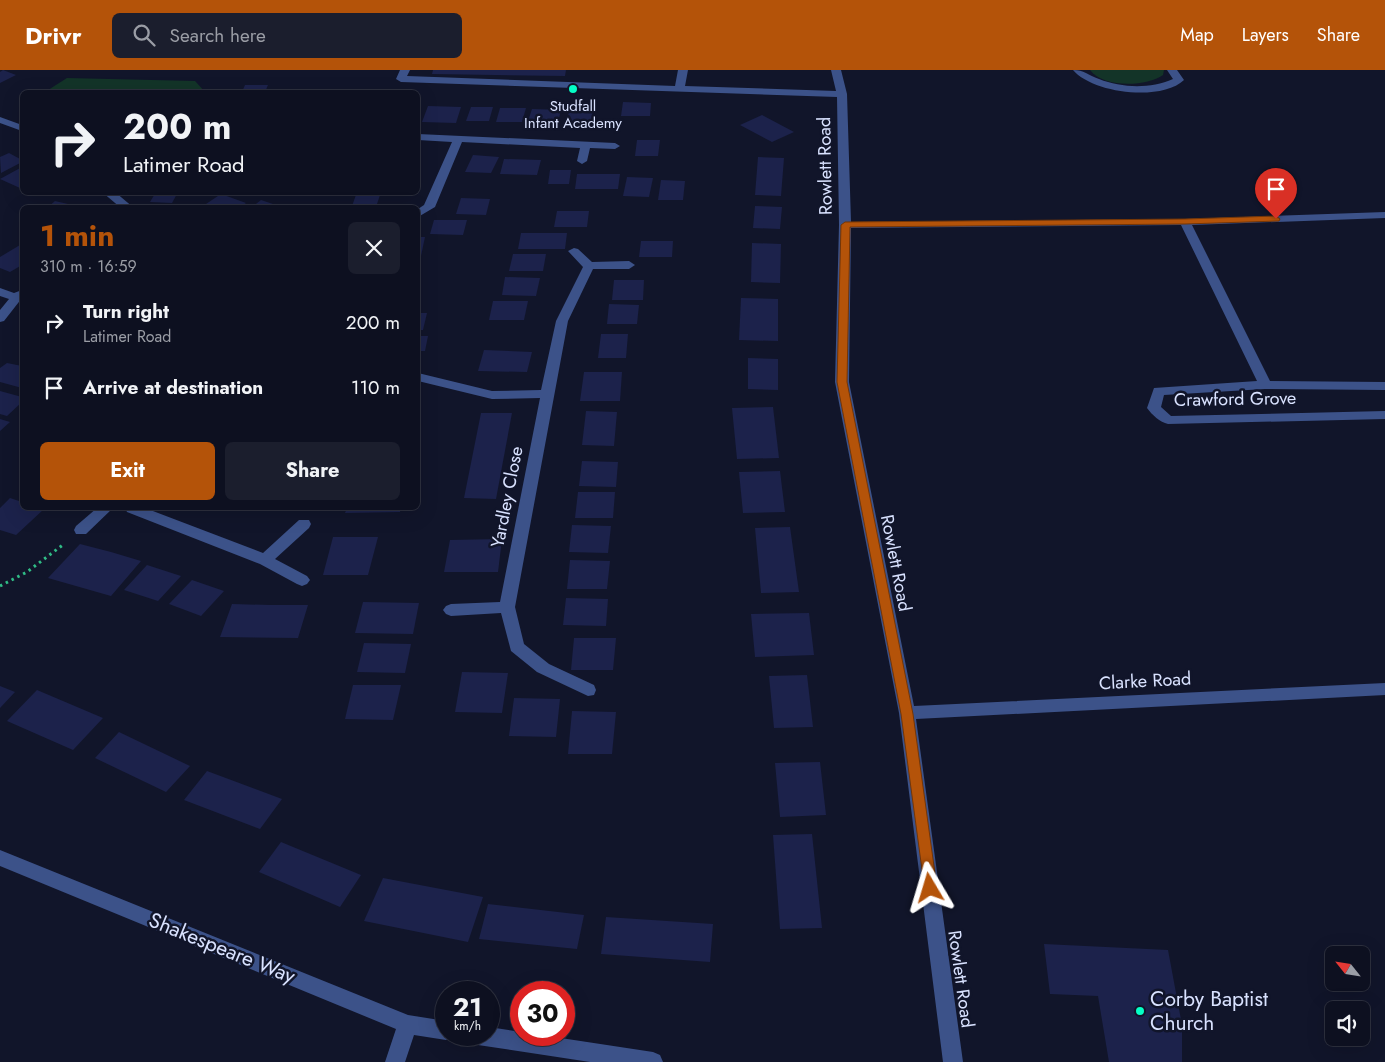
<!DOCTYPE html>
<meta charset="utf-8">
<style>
:root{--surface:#0d1020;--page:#1b1e2d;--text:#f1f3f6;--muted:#9a9da5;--line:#2d303e;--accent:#b45309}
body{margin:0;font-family:Jost,sans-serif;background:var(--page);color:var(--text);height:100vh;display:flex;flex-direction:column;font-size:19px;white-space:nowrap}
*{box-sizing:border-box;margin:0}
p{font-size:16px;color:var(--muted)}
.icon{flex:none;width:28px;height:28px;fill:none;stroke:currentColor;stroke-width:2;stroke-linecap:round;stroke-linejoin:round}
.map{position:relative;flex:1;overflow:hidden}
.sheet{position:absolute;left:20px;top:135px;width:400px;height:305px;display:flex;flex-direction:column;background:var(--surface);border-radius:8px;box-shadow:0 5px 20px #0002,0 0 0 1px var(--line)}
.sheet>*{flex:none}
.guide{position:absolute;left:20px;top:20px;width:400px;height:105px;border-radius:8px;box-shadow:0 5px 20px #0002,0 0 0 1px var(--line);background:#0d1020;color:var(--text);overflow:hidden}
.needle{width:32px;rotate:300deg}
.buttons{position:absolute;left:1325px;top:876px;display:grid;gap:10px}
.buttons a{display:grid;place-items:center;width:45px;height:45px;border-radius:8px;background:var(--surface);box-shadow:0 5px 20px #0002,0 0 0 1px var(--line);font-size:25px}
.speed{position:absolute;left:435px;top:911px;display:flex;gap:10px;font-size:25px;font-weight:700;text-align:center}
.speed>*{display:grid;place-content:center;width:65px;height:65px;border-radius:50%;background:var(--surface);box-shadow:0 5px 20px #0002,0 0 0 1px var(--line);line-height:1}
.speed small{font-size:12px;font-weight:400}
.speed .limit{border:8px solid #d22;background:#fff;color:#111}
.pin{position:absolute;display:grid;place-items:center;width:42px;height:42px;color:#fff;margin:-51px -21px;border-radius:50% 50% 50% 0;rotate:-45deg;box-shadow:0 0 5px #0007}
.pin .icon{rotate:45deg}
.me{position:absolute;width:55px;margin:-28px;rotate:353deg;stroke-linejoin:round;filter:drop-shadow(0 0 4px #0008)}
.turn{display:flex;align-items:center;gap:18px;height:105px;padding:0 20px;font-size:22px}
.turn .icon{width:65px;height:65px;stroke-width:2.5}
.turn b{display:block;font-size:35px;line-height:42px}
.round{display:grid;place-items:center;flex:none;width:52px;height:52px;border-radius:8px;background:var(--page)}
.head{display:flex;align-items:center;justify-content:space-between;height:85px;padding:0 20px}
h1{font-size:30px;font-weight:700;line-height:38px;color:var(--accent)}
.primary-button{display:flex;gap:10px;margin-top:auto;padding:10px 20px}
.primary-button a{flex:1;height:58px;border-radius:8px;background:var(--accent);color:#fff;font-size:20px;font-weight:700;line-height:58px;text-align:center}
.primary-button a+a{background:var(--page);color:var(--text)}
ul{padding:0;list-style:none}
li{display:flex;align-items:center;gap:15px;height:65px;padding:0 20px}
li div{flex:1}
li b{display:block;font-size:19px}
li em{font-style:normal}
header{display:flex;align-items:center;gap:30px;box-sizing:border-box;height:70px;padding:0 25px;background:var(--accent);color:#fff}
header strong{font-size:24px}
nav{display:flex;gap:28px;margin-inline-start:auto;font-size:18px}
.search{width:350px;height:45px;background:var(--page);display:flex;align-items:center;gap:12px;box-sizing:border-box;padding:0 18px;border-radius:8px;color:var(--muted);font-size:19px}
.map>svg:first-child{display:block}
.green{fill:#133428}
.building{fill:#1c224b}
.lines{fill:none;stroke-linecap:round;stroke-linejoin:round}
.path{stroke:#30bc86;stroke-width:3;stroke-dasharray:2.5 4;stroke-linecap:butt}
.minor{fill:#3c5289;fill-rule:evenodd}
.route{fill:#b45309;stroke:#753606}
.poi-dot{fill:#05ffc6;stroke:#11152a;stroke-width:2}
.labels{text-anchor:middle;stroke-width:5;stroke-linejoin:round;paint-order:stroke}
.far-poi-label{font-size:15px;fill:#d9e2ff;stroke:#11152a}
.street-label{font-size:18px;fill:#d9e2ff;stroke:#11152a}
.near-street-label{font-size:21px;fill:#d9e2ff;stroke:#11152a}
.near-poi-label{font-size:21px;fill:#d9e2ff;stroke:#11152a;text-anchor:start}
</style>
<header>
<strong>Drivr</strong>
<div class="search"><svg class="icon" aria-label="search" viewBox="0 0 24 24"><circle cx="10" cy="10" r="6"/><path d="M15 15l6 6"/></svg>Search here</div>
<nav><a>Map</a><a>Layers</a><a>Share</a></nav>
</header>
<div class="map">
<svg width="1385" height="992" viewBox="0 0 1385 992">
<rect width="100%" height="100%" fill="#11152a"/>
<g class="green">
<path d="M1090 0H1164L1163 5C1146 17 1103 18 1090 0Z"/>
<polygon points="67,8 195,11 205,22 45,22"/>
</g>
<g class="building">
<polygon points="3,0 16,5 0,13 0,2"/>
<polygon points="433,0 566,0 565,6 432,4"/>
<polygon points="245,15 268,15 265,22 242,22"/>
<polygon points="623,32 651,33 650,46 621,46"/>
<polygon points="428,36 461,37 456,53 422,52"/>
<polygon points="471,37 493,37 489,51 466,51"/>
<polygon points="500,38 526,38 522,52 496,52"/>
<polygon points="532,39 561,40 558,52 528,51"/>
<polygon points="569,41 593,41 590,56 566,55"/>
<polygon points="762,45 794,62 772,72 740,55"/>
<polygon points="637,70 660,70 658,86 635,86"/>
<polygon points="9,83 22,90 22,92 1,103 0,87"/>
<polygon points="473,85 499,87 491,103 465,102"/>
<polygon points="758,87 784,88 781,126 755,125"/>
<polygon points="504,89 541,90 537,105 500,104"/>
<polygon points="22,97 22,117 20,118 0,109"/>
<polygon points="550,100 571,100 569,114 548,114"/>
<polygon points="577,104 620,104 618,119 575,119"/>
<polygon points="627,107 653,108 649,127 623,126"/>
<polygon points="661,110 685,111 683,130 658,130"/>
<polygon points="156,122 178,122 172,133 150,132"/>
<polygon points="357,122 381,122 376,137 352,136"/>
<polygon points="221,124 246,133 239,138 200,138"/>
<polygon points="461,128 490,129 486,145 456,144"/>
<polygon points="261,130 276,135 273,138 251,138"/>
<polygon points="55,131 81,137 81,138 47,138"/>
<polygon points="755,136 782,137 780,159 753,158"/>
<polygon points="557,141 589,141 587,157 554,157"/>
<polygon points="434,150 467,150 463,165 430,164"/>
<polygon points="521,163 567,163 565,179 518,179"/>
<polygon points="418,167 425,167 421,186 418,186"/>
<polygon points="641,171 673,171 672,187 639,187"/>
<polygon points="752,173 781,174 780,213 751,212"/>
<polygon points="20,175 22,176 22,195 10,202 0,198 0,187"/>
<polygon points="513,184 546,184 543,201 509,201"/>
<polygon points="505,207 540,208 536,226 502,225"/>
<polygon points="614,210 644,210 643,230 612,230"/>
<polygon points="741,228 778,229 778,271 739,270"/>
<polygon points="493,231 528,231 524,250 489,250"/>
<polygon points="609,234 639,235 637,254 607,254"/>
<polygon points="418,243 427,243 423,260 418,260"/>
<polygon points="601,264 628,264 626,288 598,288"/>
<polygon points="418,266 428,266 425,281 418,281"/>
<polygon points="484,280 532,282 527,302 478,301"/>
<polygon points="748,288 778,289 778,320 748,319"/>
<polygon points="7,293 22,296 22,318 0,312 0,298"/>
<polygon points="584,302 622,302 620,331 580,331"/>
<polygon points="0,321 22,327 22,332 7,346 0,344"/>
<polygon points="773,337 779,388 737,389 732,338"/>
<polygon points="586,341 617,342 614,376 582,375"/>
<polygon points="481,343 512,343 496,429 464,428"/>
<polygon points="0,349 10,352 0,361"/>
<polygon points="582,391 618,392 616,417 579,416"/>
<polygon points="780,401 785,442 743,443 739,402"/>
<polygon points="578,422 615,422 613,448 575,448"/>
<polygon points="10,428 22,432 22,438 44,439 16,465 0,460 0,438"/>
<polygon points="347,438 401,438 400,442 345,443"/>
<polygon points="572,455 611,456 608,483 569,482"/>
<polygon points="790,457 799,522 761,523 755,458"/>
<polygon points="333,467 378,467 368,505 323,505"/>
<polygon points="502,469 498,502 444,502 450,470"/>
<polygon points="80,474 111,482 141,491 111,526 48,508"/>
<polygon points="570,490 610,491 607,519 567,519"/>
<polygon points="147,495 181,506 158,531 124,520"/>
<polygon points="192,510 224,521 201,546 169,534"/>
<polygon points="566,528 608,529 606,556 563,555"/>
<polygon points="363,532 419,533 413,564 355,563"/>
<polygon points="232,534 270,535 308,535 298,568 220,567"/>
<polygon points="809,543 814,585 755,587 751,544"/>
<polygon points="574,568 616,568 613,600 571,600"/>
<polygon points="364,573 411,574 405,603 357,602"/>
<polygon points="462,602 508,603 502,643 455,642"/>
<polygon points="807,605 813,657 774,658 769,606"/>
<polygon points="353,615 401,615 393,650 345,649"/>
<polygon points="0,616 15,622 0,638"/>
<polygon points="37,620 103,648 73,680 7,651"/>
<polygon points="514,628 560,629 556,667 509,666"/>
<polygon points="572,641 616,642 612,684 568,684"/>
<polygon points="119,662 190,696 166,722 95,688"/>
<polygon points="820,692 826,745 780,747 775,693"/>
<polygon points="207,701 282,729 260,759 184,730"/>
<polygon points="812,764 822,858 780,859 773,765"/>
<polygon points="281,772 361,805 340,837 259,802"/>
<polygon points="383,808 483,827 468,872 364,851"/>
<polygon points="488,834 584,845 577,879 479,869"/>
<polygon points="606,847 713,854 710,892 601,884"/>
<polygon points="1044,874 1168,880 1182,955 1182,992 1109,992 1098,926 1050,924"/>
</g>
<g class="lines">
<polyline class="path" points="0,516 27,502 64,474"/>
<g class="minor">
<path d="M400 0H410L407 6 675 16 678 0H688L685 16 836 21 831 0H841L847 24 851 152 1185 149 1385 142V148L1192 155 1270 311 1385 312V320L1265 319 1164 325 1161 337 1171 346 1385 341V349L1168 354C1160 352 1152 345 1147 338L1154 318 1257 311 1181 155 851 158 849 312 914 636 1385 613V625L916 649 963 992H943L899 643 835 312 839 155 837 27 401 12 396 9Z"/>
<path d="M1073 0C1084 0 1088 5 1099 9 1122 18 1150 19 1173 9L1167 0H1177L1184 10C1161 32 1092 23 1073 0Z"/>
<polygon points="0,47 22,55 22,61 0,53"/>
<polygon points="418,64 615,73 620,76 615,79 590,78 587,91 582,94 577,91 580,78 462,72 435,137 418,147 418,139 424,135 452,72 418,70"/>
<polygon points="102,122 115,122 134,138 121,138"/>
<polygon points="574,178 578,179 592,192 629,191 635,195 629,199 593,199 568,251 515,537 524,574 549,594 594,615 596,620 594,625 588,626 537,602 511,581 501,543 451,546 446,544 443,540 446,536 451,534 500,532 540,328 492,329 418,311 418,303 492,321 541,320 556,251 583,197 568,181"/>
<polygon points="0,218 14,223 22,220 22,228 4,251 0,252 0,240 9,229 0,226"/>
<polygon points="97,438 113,438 86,464 76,464 74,460 76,456"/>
<polygon points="125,438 145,438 263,483 299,450 309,450 311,454 309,458 275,489 307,506 310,510 307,514 302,516 297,514 260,494 127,442"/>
<polygon points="0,780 408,945 446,951 446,965 454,965 446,970 414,965 405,992 385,992 396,959 0,796"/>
<polygon points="489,957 521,962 521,965 541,965 653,982 660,985 663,992 590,992 478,975 471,972 468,965 489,965"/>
</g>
</g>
<polygon class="route" points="1276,146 1280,149 1279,151 1185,154 850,157 847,312 913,644 937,818 935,822 930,824 925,822 901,644 837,312 841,155 845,152 1185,149"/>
<g class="poi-dot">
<circle cx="573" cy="19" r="5"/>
<circle cx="1140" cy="941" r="5"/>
</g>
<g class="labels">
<g class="far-poi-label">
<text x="573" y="41">Studfall<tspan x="573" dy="17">Infant Academy</tspan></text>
</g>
<g class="street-label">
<text transform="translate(825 96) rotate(-91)" y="6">Rowlett Road</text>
<text transform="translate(1235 329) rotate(-1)" y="6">Crawford Grove</text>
<text transform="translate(507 427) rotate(-79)" y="6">Yardley Close</text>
<text transform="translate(896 493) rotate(79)" y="6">Rowlett Road</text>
<text transform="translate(1145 611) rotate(-3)" y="6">Clarke Road</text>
<text transform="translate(961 909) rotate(82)" y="6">Rowlett Road</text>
</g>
<g class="near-street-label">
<text transform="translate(222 878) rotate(22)" y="7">Shakespeare Way</text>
</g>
<g class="near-poi-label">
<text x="1150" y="936">Corby Baptist<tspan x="1150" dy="24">Church</tspan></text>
</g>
</g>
</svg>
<div class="buttons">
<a><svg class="needle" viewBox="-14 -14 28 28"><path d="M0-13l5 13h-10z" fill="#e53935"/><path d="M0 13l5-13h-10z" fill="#9a9da5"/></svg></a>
<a><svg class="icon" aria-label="sound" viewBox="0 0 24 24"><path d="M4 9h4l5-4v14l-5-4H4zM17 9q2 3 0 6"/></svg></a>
</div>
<div class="speed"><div>21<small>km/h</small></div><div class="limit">30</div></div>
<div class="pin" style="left:1276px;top:149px;background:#d93025"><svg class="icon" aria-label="arrive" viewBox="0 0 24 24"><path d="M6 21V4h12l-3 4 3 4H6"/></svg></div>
<svg class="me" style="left:930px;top:818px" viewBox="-20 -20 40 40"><path d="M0-17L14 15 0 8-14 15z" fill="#b45309" stroke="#fff" stroke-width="4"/></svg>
<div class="guide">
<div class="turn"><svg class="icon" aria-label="right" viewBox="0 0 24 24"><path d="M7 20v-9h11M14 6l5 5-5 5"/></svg><div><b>200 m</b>Latimer Road</div></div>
</div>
<section class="sheet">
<div class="head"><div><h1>1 min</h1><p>310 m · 16:59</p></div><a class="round"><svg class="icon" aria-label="close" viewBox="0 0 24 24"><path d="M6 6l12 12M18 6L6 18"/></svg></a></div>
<ul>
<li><svg class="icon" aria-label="right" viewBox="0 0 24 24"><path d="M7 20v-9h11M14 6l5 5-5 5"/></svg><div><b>Turn right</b><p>Latimer Road</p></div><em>200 m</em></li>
<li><svg class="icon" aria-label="arrive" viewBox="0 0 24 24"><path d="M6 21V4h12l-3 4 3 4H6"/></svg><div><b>Arrive at destination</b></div><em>110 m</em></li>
</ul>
<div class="primary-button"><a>Exit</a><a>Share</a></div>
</section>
</div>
